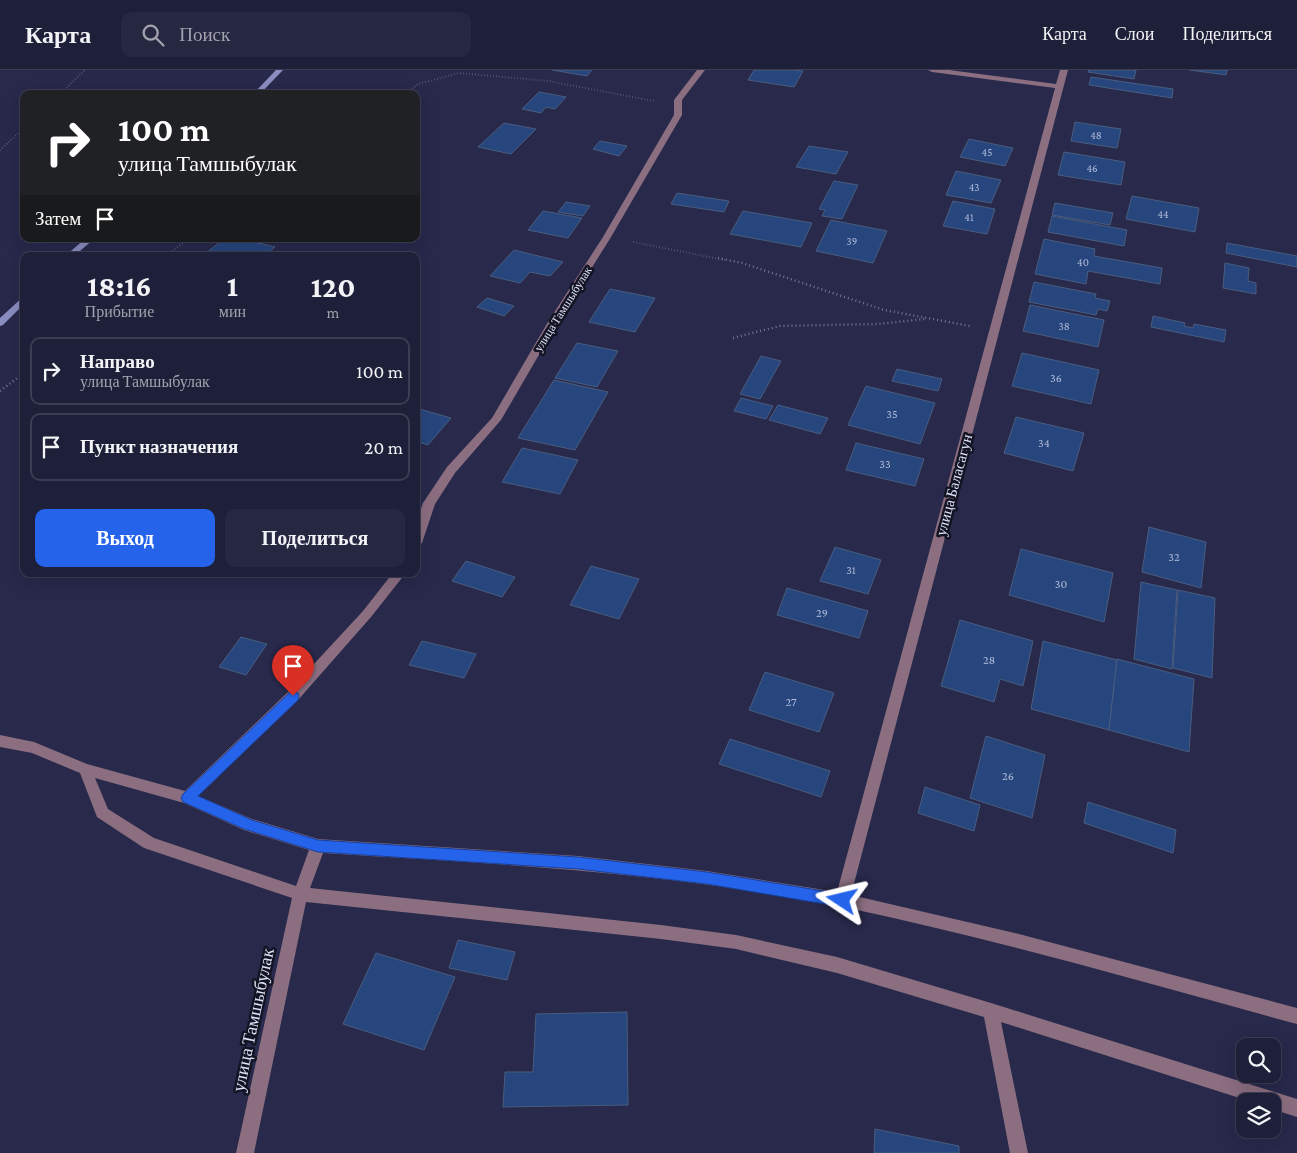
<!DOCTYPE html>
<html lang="ru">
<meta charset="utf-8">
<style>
:root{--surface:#1e1f38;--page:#262740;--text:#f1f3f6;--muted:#a1a2ae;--line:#3c3d53;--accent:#2563eb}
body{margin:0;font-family:"Crimson Pro",serif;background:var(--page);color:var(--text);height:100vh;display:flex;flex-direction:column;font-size:19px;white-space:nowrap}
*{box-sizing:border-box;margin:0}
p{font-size:16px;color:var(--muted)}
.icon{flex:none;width:28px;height:28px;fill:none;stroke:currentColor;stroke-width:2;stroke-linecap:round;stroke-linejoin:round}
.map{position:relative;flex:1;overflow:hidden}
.sheet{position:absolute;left:20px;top:182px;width:400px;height:325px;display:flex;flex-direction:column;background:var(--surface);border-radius:10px;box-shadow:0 5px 20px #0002,0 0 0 1px var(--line)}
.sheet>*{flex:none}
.banner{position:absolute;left:20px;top:20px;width:400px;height:152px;border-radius:10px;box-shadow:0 5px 20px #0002,0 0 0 1px var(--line);background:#202124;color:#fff;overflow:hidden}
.fabs{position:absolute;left:1236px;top:968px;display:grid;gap:10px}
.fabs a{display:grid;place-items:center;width:45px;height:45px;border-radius:10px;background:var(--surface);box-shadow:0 5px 20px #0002,0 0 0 1px var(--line);font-size:25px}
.pin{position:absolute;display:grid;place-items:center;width:42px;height:42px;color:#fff;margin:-51px -21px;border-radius:50% 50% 50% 0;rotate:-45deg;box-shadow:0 0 5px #0007}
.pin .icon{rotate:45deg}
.me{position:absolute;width:55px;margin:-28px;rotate:280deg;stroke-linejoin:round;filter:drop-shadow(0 0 4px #0008)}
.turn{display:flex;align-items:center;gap:18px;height:105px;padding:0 15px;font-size:22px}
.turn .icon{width:65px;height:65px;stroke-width:2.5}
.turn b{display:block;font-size:35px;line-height:42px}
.then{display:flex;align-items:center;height:48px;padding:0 15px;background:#0003;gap:10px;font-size:19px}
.eta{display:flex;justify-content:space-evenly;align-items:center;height:85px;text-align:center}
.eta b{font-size:30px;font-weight:700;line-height:35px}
.primary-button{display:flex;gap:10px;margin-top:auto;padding:10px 15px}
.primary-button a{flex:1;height:58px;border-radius:10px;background:var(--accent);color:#fff;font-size:20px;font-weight:700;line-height:58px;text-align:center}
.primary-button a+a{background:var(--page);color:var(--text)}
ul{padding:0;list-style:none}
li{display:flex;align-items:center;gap:15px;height:68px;margin:0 10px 8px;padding:0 5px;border:2px solid var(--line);border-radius:10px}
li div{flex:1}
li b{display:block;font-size:19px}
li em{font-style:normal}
header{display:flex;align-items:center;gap:30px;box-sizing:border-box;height:70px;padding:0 25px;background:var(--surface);border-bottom:1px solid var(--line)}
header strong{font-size:24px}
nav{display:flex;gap:28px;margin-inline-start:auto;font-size:18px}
.search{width:350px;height:45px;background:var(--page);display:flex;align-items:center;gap:12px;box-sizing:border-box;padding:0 18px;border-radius:10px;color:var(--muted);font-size:19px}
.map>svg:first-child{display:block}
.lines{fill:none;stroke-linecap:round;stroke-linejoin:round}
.stream{fill:#898dc0;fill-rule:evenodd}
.building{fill:#27467d;stroke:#495d7f}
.path-far1{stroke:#757794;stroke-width:2;stroke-dasharray:0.5 2.5;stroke-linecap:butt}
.path{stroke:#757794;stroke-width:2.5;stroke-dasharray:1 3;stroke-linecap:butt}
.minor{fill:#8b6e80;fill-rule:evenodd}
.route{fill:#2563eb;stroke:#184099}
.labels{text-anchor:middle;stroke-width:5;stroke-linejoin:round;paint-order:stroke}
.far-number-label{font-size:11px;fill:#b1bbd9}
.far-street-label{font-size:12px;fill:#dfe2f8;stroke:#131423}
.number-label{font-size:12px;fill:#b1bbd9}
.street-label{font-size:15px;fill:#dfe2f8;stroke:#131423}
.near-street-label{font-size:18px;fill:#dfe2f8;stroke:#131423}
</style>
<header>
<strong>Карта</strong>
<div class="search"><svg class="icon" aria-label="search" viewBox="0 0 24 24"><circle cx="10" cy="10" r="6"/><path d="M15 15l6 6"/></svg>Поиск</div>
<nav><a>Карта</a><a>Слои</a><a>Поделиться</a></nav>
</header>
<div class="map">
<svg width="1297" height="1083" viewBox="0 0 1297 1083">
<rect width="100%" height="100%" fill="#28294b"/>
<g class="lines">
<g class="stream">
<polygon points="276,0 283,0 260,24 253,24"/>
<polygon points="85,169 94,169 74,186 65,186"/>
<polygon points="24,226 24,234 3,255 0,256 0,248"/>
</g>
</g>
<g class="building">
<polygon points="552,0 592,0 587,6"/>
<polygon points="754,0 796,0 803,1 794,17 748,10"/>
<polygon points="1089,0 1136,0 1134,9 1088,2"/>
<polygon points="1190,0 1227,0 1226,5"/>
<polygon points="1091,7 1173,19 1172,28 1089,15"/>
<polygon points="539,22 566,27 555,39 546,37 541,43 522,39"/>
<polygon points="1075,52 1121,59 1117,78 1071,71"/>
<polygon points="504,53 536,59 511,84 478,77"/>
<polygon points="969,69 1013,78 1005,96 960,87"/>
<polygon points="600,71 627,76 619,86 593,79"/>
<polygon points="809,76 848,82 836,104 796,97"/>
<polygon points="1064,82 1125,92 1121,115 1058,105"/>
<polygon points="956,101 1001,110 991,133 946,125"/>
<polygon points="834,111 858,115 842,149 822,146 825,140 819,139"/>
<polygon points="677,123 729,131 724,142 671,134"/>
<polygon points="1132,126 1199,138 1195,162 1126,149"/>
<polygon points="953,131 995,139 987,164 943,156"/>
<polygon points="566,132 590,136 583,146 558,142"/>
<polygon points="1055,133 1113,143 1110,155 1052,145"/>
<polygon points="543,141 582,148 568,168 528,160"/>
<polygon points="743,141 812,153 801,177 730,164"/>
<polygon points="1052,146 1127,160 1124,176 1048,162"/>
<polygon points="831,150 887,161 873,193 816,181"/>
<polygon points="224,169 242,169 275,177 264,186 202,186"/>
<polygon points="1044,169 1095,179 1094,186 1162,198 1160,214 1088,201 1086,214 1035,204"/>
<polygon points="1227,173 1297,186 1297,197 1226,183"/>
<polygon points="514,180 563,192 550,206 530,202 520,213 490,206"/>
<polygon points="1225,193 1249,198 1248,211 1256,213 1256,224 1223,218"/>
<polygon points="1034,212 1096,224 1095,228 1110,231 1107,241 1098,239 1096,245 1029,232"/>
<polygon points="610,219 655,228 635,262 589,252"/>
<polygon points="487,228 514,236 504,246 477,237"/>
<polygon points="1030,235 1104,250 1098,277 1023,261"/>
<polygon points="1153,246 1185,253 1184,256 1193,258 1194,254 1226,260 1224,272 1151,257"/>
<polygon points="577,273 618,281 597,317 555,308"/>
<polygon points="1022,283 1099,300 1091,334 1012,316"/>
<polygon points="761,286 781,291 760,329 740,324"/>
<polygon points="897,299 942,309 938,321 892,311"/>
<polygon points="554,310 608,322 575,380 518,368"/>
<polygon points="866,316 935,333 920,374 848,355"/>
<polygon points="741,328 773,336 766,349 734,341"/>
<polygon points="778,335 828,348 820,364 769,350"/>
<polygon points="416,338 451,348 428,375 416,371"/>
<polygon points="1016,347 1084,363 1073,401 1004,383"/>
<polygon points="856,373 924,389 915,416 846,400"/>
<polygon points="522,378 578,390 560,424 502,412"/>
<polygon points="1149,457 1206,472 1201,518 1142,502"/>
<polygon points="835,477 881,490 868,524 820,511"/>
<polygon points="1021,479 1113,503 1104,552 1009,525"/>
<polygon points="466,491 515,507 502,527 452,511"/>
<polygon points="591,496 639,509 619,549 570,535"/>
<polygon points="1141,512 1177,520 1172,599 1134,589"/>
<polygon points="787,518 868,541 859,568 777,545"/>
<polygon points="1178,520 1215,528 1212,608 1173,598"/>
<polygon points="960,550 1033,571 1023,616 1000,609 994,632 941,616"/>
<polygon points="241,567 267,574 246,605 219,597"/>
<polygon points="422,571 476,584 464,608 409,595"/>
<polygon points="1043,571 1117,590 1109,660 1031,639"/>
<polygon points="1117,589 1194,609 1189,682 1109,660"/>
<polygon points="765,602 834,623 819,662 749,640"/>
<polygon points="986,666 1045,685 1032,748 970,728"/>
<polygon points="730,669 830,701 821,727 719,694"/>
<polygon points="925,717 980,735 974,761 918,743"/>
<polygon points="1088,732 1176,760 1173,783 1084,753"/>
<polygon points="458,870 515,882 507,910 449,898"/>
<polygon points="376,883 455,907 424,980 343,954"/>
<polygon points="627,942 628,1035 503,1037 505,1002 533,1002 536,944"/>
<polygon points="875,1059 959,1076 959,1083 874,1083"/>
</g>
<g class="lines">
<g class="path-far1">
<polyline points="60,24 85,0"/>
<polyline points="405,24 418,14 459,3 548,11 654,31"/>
<polyline points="0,80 24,58"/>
<polyline points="633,172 725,190"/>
<polyline points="165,186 189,169"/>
</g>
<g class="path">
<polyline points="718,188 742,193 884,240 970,256"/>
<polyline points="733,268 780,256 878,254 925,249"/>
<polyline points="0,321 24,303"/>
</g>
<g class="minor">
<polygon points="697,0 705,0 682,30 682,45 611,167 558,252 501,350 455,403 435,434 422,473 416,477 416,454 423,433 447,397 492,348 548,252 603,167 674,45 674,30"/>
<path d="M928 0H949L1056 14 1060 0H1068L851 825 1019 864 1297 938V954C1146 913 996 869 843 837 672 802 497 794 323 783L310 818 661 855 736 865 837 887 991 933 1297 1029V1047L1272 1039V1031H1249L1001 952 1028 1083H1010L984 947 837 903 736 879 661 869 306 832 254 1083H236L292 828 144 778 97 747 80 703 32 683 0 677V665L34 672 87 694 185 721 288 622 363 541 392 504H405L371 547 298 630 198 726 252 749 318 769 578 786 707 801 837 822 1055 18 932 2ZM95 708 184 733 244 760 309 780 296 816 154 768 108 739Z"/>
</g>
</g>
<polygon class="route" points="293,621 298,623 299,626 298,630 198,726 252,750 318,770 578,787 707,802 842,824 846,826 848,830 846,835 842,837 707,814 578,799 318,782 244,759 183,732 181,728 183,724 289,623"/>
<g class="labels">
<g class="far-number-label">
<text x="1096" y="69">48</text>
<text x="987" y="86">45</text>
<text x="1092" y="102">46</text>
<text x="974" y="121">43</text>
<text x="1163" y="148">44</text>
<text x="969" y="151">41</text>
<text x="852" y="175">39</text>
<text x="1083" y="196">40</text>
<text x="1064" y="260">38</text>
</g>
<g class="far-street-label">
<text transform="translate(563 239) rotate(-58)" y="4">улица Тамшыбулак</text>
</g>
<g class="number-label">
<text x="1056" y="312">36</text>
<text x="892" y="348">35</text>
<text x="1044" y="377">34</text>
<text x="885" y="398">33</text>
<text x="1174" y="491">32</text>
<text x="851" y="504">31</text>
<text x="1061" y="518">30</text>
<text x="822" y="547">29</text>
<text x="989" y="594">28</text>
<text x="791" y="636">27</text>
<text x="1008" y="710">26</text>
</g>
<g class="street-label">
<text transform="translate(954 415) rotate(-75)" y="5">улица Баласагун</text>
</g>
<g class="near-street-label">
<text transform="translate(253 950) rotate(-78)" y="6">улица Тамшыбулак</text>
</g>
</g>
</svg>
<div class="fabs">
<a><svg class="icon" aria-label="search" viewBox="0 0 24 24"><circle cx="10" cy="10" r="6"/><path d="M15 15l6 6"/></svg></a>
<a><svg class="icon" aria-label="layers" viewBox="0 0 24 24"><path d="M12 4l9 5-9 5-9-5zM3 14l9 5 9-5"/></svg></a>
</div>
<div class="pin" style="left:293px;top:626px;background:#d93025"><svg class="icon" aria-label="arrive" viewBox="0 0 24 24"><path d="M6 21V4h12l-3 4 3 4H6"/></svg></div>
<svg class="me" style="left:842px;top:830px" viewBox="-20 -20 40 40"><path d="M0-17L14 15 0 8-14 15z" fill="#2563eb" stroke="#fff" stroke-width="4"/></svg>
<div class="banner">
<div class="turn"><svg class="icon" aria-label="right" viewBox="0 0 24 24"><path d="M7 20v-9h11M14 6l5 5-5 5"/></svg><div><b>100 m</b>улица Тамшыбулак</div></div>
<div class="then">Затем<svg class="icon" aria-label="arrive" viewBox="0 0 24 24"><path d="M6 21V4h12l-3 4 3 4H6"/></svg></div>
</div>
<section class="sheet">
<div class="eta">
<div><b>18:16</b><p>Прибытие</p></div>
<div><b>1</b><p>мин</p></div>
<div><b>120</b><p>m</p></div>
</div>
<ul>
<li><svg class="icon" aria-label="right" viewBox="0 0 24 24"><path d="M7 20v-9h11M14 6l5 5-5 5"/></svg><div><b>Направо</b><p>улица Тамшыбулак</p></div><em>100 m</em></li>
<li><svg class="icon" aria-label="arrive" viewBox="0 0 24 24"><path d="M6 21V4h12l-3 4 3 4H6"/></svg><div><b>Пункт назначения</b></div><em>20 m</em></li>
</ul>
<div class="primary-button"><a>Выход</a><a>Поделиться</a></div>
</section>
</div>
